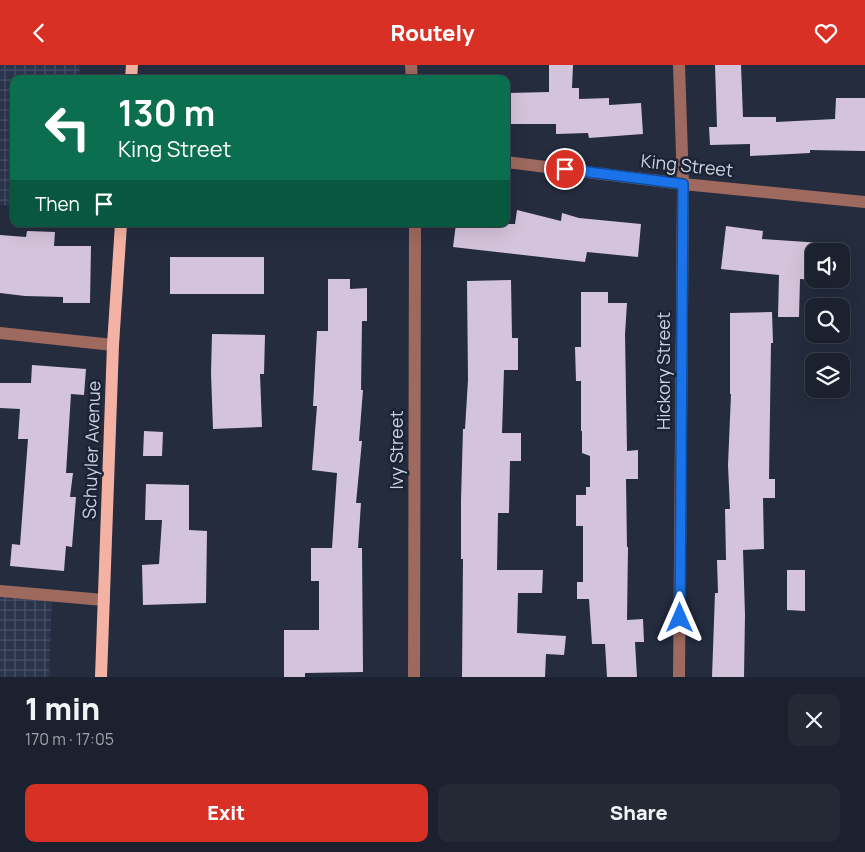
<!DOCTYPE html>
<meta charset="utf-8">
<style>
:root{--surface:#1b212e;--page:#242936;--text:#f1f3f6;--muted:#a0a3aa;--line:#393e4a;--accent:#d93025}
body{margin:0;font-family:Manrope,sans-serif;background:var(--page);color:var(--text);height:100vh;display:flex;flex-direction:column;font-size:19px;white-space:nowrap}
*{box-sizing:border-box;margin:0}
p{font-size:16px;color:var(--muted)}
.icon{flex:none;width:28px;height:28px;fill:none;stroke:currentColor;stroke-width:2;stroke-linecap:round;stroke-linejoin:round}
.map{position:relative;height:612px;overflow:hidden}
.side{display:flex;flex-direction:column;background:var(--surface);flex:1}
.side>*{flex:none}
.banner{position:absolute;left:10px;top:10px;width:500px;height:152px;border-radius:10px;box-shadow:0 5px 20px #0002,0 0 0 1px var(--line);background:#0b6e4f;color:#fff;overflow:hidden}
.tools{position:absolute;left:805px;top:178px;display:grid;gap:10px}
.tools a{display:grid;place-items:center;width:45px;height:45px;border-radius:10px;background:var(--surface);box-shadow:0 5px 20px #0002,0 0 0 1px var(--line);font-size:25px}
.pin{position:absolute;display:grid;place-items:center;width:42px;height:42px;color:#fff;margin:-21px;border:2px solid #fff;border-radius:50%;box-shadow:0 1px 5px #0007}
.me{position:absolute;width:55px;margin:-28px;rotate:0deg;stroke-linejoin:round;filter:drop-shadow(0 0 4px #0008)}
.turn{display:flex;align-items:center;gap:18px;height:105px;padding:0 25px;font-size:22px}
.turn .icon{width:65px;height:65px;stroke-width:2.5}
.turn b{display:block;font-size:35px;line-height:42px}
.then{display:flex;align-items:center;height:48px;padding:0 25px;background:#0003;gap:10px;font-size:19px}
.round{display:grid;place-items:center;flex:none;width:52px;height:52px;border-radius:10px;background:var(--page)}
.overview{display:flex;align-items:center;justify-content:space-between;height:85px;padding:0 25px}
h1{font-size:30px;font-weight:800;line-height:38px}
.action{display:flex;gap:10px;margin-top:auto;padding:10px 25px}
.action a{flex:1;height:58px;border-radius:10px;background:var(--accent);color:#fff;font-size:20px;font-weight:800;line-height:58px;text-align:center}
.action a+a{background:var(--page);color:var(--text)}
header{display:flex;justify-content:space-between;align-items:center;height:65px;padding:0 25px;background:var(--accent);color:#fff;font-size:22px;font-weight:800}
.map>svg:first-child{display:block}
.industrial{fill:url(#industrial-grid)}
.building{fill:#d4c4db}
.lines{fill:none;stroke-linecap:round;stroke-linejoin:round}
.minor{stroke:#9e695e;stroke-width:12}
.major{stroke:#f4b2a4;stroke-width:12}
.route-casing{stroke:#114b97;stroke-width:12}
.route{stroke:#1a73e8;stroke-width:9}
.labels{text-anchor:middle;stroke-width:5;stroke-linejoin:round;paint-order:stroke}
.street-label{font-size:18px;fill:#ced3df;stroke:#1b2334}
</style>
<header><svg class="icon" aria-label="back" viewBox="0 0 24 24"><path d="M15 5l-7 7 7 7"/></svg>Routely<svg class="icon" aria-label="heart" viewBox="0 0 24 24"><path d="M12 20l-8-8c-3-5 5-10 8-4 3-6 11-1 8 4z"/></svg></header>
<div class="map">
<svg width="865" height="612" viewBox="0 0 865 612">
<defs>
<pattern id="industrial-grid" width="8" height="8" patternUnits="userSpaceOnUse" patternTransform="scale(1.25)"><rect width="8" height="8" fill="#2a354d"/><path d="M0 4h8M4 0v8" fill="none" stroke="#485166"/></pattern>
</defs>
<rect width="100%" height="100%" fill="#242c3e"/>
<g class="industrial">
<polygon points="0,0 80,0 79,14 14,14 14,142 0,140"/>
<polygon points="0,526 52,531 49,612 0,612"/>
</g>
<g class="building">
<polygon points="549,0 573,0 572,23 579,23 579,34 609,33 609,40 641,38 643,69 589,73 588,68 556,69 556,59 506,59 506,28 549,27"/>
<polygon points="715,0 741,0 743,52 776,52 776,57 835,54 836,33 865,33 865,86 810,85 810,88 750,91 750,79 710,80 709,62 717,62"/>
<polygon points="517,145 561,156 562,148 579,153 641,159 638,192 587,187 585,197 453,182 456,159 515,159"/>
<polygon points="726,161 763,166 762,174 837,179 837,186 814,186 814,214 835,214 835,216 800,214 799,252 778,252 779,210 721,204"/>
<polygon points="27,166 55,167 54,181 91,181 90,238 63,238 63,232 25,231 0,228 0,170 26,172"/>
<rect x="170" y="192" width="94" height="37"/>
<polygon points="328,214 350,214 350,224 367,223 367,256 362,256 361,325 363,325 359,376 362,376 356,438 361,438 358,483 362,483 363,607 305,608 305,612 284,612 284,565 319,565 319,516 311,516 311,483 332,483 337,408 312,405 317,341 313,341 317,266 328,266"/>
<polygon points="511,215 512,273 518,273 518,305 504,305 502,368 521,368 521,396 510,396 509,448 498,448 497,505 543,505 542,528 518,528 517,568 566,571 564,590 546,589 545,612 462,612 463,494 461,494 461,435 463,364 465,364 468,315 467,216"/>
<polygon points="581,227 608,227 608,238 627,238 625,269 627,386 638,385 638,414 626,414 627,482 628,482 627,555 643,554 644,577 635,577 637,612 607,612 605,579 592,579 589,534 577,534 577,517 583,517 583,461 576,461 576,430 586,430 586,422 590,422 590,391 582,388 582,366 581,366 581,316 576,316 575,282 581,282"/>
<polygon points="772,247 773,278 771,278 769,414 775,414 775,433 763,433 764,484 743,485 745,550 744,612 712,612 715,528 718,528 717,495 726,495 725,444 730,444 728,400 731,329 730,329 730,248"/>
<polygon points="212,269 265,270 264,309 260,309 262,362 213,364 211,308"/>
<polygon points="32,300 86,304 84,330 71,329 66,408 73,408 70,432 76,432 72,482 66,481 64,506 10,501 12,479 20,480 28,374 18,374 20,344 0,343 0,318 31,318"/>
<polygon points="144,366 163,367 162,391 143,391"/>
<polygon points="146,419 189,420 189,465 207,466 206,538 143,540 142,500 159,499 162,455 145,455"/>
<polygon points="787,505 805,505 805,546 787,545"/>
</g>
<g class="lines">
<g class="minor">
<polyline points="411,0 412,14"/>
<polyline points="679,0 683,119 679,612"/>
<polyline points="506,97 683,119 865,137"/>
<polyline points="0,268 113,280"/>
<polyline points="0,526 104,535"/>
<polyline points="414,612 415,159"/>
</g>
<g class="major">
<polyline points="131,14 132,0"/>
<polyline points="101,612 113,280 121,159"/>
</g>
</g>
<g class="lines">
<g class="route-casing">
<polyline id="route" points="565,104 683,119 680,553"/>
</g>
<use href="#route" class="route"/>
</g>
<g class="labels">
<g class="street-label">
<text transform="translate(687 101) rotate(6)" y="6">King Street</text>
<text transform="translate(664 306) rotate(-90)" y="6">Hickory Street</text>
<text transform="translate(92 385) rotate(-88)" y="6">Schuyler Avenue</text>
<text transform="translate(397 385) rotate(-90)" y="6">Ivy Street</text>
</g>
</g>
</svg>
<div class="tools">
<a><svg class="icon" aria-label="sound" viewBox="0 0 24 24"><path d="M4 9h4l5-4v14l-5-4H4zM17 9q2 3 0 6"/></svg></a>
<a><svg class="icon" aria-label="search" viewBox="0 0 24 24"><circle cx="10" cy="10" r="6"/><path d="M15 15l6 6"/></svg></a>
<a><svg class="icon" aria-label="layers" viewBox="0 0 24 24"><path d="M12 4l9 5-9 5-9-5zM3 14l9 5 9-5"/></svg></a>
</div>
<div class="pin" style="left:565px;top:104px;background:#d93025"><svg class="icon" aria-label="arrive" viewBox="0 0 24 24"><path d="M6 21V4h12l-3 4 3 4H6"/></svg></div>
<svg class="me" style="left:680px;top:553px" viewBox="-20 -20 40 40"><path d="M0-17L14 15 0 8-14 15z" fill="#1a73e8" stroke="#fff" stroke-width="4"/></svg>
<div class="banner">
<div class="turn"><svg class="icon" aria-label="left" viewBox="0 0 24 24"><path d="M17 20v-9H6M10 6l-5 5 5 5"/></svg><div><b>130 m</b>King Street</div></div>
<div class="then">Then<svg class="icon" aria-label="arrive" viewBox="0 0 24 24"><path d="M6 21V4h12l-3 4 3 4H6"/></svg></div>
</div>
</div>
<section class="side">
<div class="overview"><div><h1>1 min</h1><p>170 m · 17:05</p></div><a class="round"><svg class="icon" aria-label="close" viewBox="0 0 24 24"><path d="M6 6l12 12M18 6L6 18"/></svg></a></div>
<div class="action"><a>Exit</a><a>Share</a></div>
</section>
